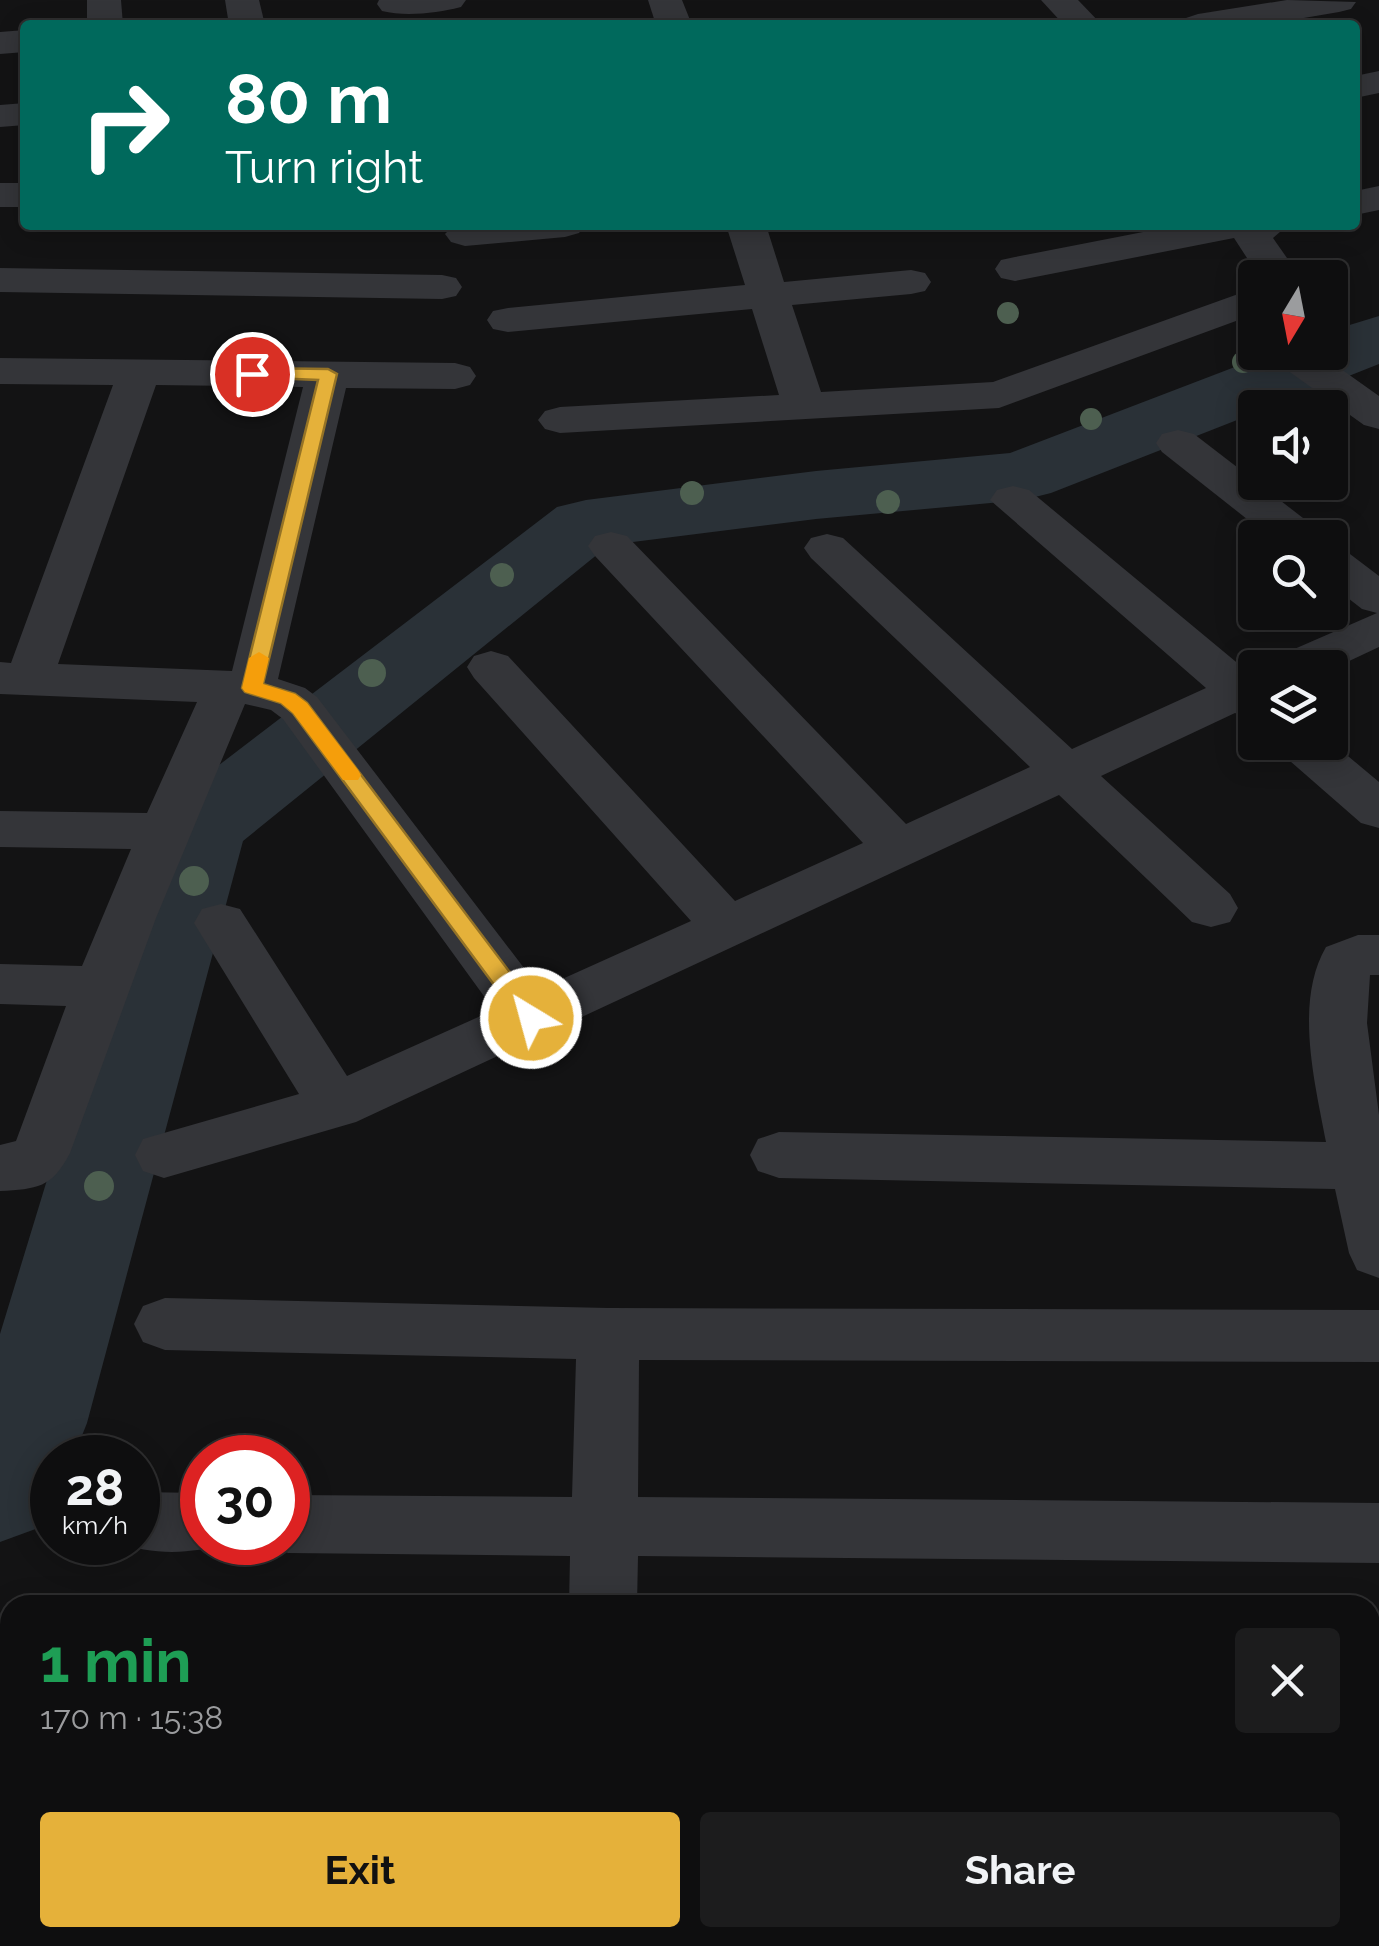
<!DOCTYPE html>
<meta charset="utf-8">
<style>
:root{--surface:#0e0e0f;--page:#1c1c1d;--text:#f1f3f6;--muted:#9b9c9e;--line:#2e2e2f;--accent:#e5b13a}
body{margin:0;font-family:Raleway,sans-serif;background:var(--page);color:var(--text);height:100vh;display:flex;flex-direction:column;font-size:38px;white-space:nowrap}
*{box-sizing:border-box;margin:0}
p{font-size:32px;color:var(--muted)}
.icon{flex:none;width:55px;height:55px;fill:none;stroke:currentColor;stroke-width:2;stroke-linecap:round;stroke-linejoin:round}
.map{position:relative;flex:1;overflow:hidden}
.panel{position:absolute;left:0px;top:1595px;width:1380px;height:352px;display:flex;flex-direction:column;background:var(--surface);border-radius:30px 30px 0 0;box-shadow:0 5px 25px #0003,0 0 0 2px var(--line)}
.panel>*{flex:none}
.hud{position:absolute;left:20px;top:20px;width:1340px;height:210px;border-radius:10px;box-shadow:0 5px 25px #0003,0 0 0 2px var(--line);background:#00695c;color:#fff;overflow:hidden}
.needle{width:65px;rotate:190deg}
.fabs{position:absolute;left:1238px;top:260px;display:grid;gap:20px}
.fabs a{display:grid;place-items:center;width:110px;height:110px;border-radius:10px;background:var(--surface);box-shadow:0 5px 25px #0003,0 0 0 2px var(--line);font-size:50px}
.speed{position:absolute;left:30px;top:1435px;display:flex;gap:20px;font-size:50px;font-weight:700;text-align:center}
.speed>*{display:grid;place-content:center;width:130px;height:130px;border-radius:50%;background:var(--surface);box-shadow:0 5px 25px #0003,0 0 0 2px var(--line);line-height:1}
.speed small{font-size:25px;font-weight:400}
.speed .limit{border:15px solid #d22;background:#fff;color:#111}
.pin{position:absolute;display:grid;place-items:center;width:85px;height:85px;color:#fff;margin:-42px;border:5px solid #fff;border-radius:50%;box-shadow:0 2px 10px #0007}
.me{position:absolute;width:110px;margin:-55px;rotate:323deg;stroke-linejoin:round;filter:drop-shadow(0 0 8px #0008)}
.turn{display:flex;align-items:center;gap:35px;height:210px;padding:0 40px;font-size:45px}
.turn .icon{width:130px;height:130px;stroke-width:2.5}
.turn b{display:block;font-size:70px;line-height:85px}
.round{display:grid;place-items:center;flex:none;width:105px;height:105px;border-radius:10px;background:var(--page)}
.head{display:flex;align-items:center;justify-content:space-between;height:170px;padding:0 40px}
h1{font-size:60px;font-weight:700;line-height:75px;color:#1e9e55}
.cta{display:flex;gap:20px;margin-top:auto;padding:20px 40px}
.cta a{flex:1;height:115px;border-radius:10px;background:var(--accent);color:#111;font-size:40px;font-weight:700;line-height:115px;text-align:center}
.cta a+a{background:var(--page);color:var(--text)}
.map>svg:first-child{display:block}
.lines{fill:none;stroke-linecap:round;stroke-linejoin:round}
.river{fill:#2a3137;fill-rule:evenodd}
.street{fill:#343539;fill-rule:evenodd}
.tree{fill:#4d5f50}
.route{fill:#e5b13a;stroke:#957326;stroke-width:2.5}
.slow{fill:#f59e0b}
</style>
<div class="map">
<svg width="1379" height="1946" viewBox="0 0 1379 1946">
<rect width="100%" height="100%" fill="#131314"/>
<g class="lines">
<polygon class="river" points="1379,316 1379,364 1268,408 1255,408 1255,413 1051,493 1023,500 816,519 609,545 243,841 87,1423 73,1458 52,1458 52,1503 41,1527 0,1542 0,1334 155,826 168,804 557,507 586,500 816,471 1010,453 1274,352 1330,352 1330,331"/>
<g class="street">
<polygon points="87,0 121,0 123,25 87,25"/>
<polygon points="225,0 259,0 265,25 229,25"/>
<path d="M379 0H466L461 7C437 13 406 17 382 11L377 4Z"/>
<polygon points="648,0 682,0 692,25 656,25"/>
<polygon points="1041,0 1078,0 1102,25 1064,25"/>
<polygon points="1287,0 1356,2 1351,9 1339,12 1262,25 1180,25 1186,18 1198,14"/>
<polygon points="25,30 25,52 0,54 0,32"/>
<polygon points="1379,71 1379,93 1355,98 1355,76"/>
<polygon points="25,103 25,125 0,127 0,105"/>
<rect x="0" y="183" width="25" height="24"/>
<polygon points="1379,186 1379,210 1355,215 1355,191"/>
<polygon points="454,225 585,225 579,233 565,237 465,246 451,242 445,234"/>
<polygon points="726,225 766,225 784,282 911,270 925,273 931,282 925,291 911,294 792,305 821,392 993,382 1255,288 1255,314 999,408 560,433 545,429 538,420 545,411 560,407 779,395 752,309 508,332 493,329 487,320 493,311 508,308 745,285"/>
<polygon points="1179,225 1288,225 1273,238 1301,278 1260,278 1234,238 1015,281 1001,278 995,269 1001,260 1015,257"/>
<polygon points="0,268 442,275 456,278 462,287 456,296 442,299 0,292"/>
<polygon points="1283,352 1325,352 1324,357 1379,396 1379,429 1364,425 1287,370 1281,361"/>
<path d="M0 358 455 363 470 367 476 376 470 385 455 389 346 388 278 679 305 688 317 697 540 989 691 921 474 678 467 667 474 656 491 651 508 656 735 901 863 843 595 556 588 546 595 536 611 532 627 536 906 824 1030 767 811 558 804 548 811 538 827 534 843 538 1072 749 1206 688 990 500 997 490 1013 486 1029 490 1247 671 1255 669V720L1235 713 1101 776 1230 894 1238 908 1230 922 1211 927 1192 922 1059 795 356 1122 164 1178 143 1171 135 1155 143 1139 299 1094 194 923 202 909 221 904 240 909 347 1076 494 1010 283 719 271 710 245 704 156 918 70 1153C52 1188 37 1189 0 1191V1145L16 1141 66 1006 0 1004V964L82 966 131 849 0 847V811L147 813 197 702 0 694V662L11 663 113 385 0 384ZM156 385 303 387 232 671 58 664Z"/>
<polygon points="1178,430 1194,434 1316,528 1323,538 1271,538 1162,452 1156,443 1162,434"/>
<polygon points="1330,547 1346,551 1379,576 1379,647 1330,670 1269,668 1276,657 1377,613 1362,609 1330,584"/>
<polygon points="1330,741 1379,782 1379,828 1361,823 1282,754 1275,742"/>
<path d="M1358 935H1379V975H1370L1367 1023 1379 1115V1278L1357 1270 1349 1253 1335 1189 779 1178 758 1171 750 1155 758 1139 779 1132 1326 1142C1315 1083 1294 1002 1326 947Z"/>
<polygon points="165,1298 608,1308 1379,1310 1379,1362 639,1360 638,1497 1379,1503 1379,1563 638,1556 637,1605 569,1605 570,1556 288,1553 263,1542 288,1542 288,1495 572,1497 576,1359 165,1350 143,1342 134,1324 143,1306"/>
<path d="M138 1492 202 1493V1542L226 1543C191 1555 151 1555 116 1542H138Z"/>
<rect x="0" y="1715" width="10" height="68"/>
<rect x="1370" y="1733" width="9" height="68"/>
</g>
</g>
<g class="tree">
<circle cx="1008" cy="313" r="11"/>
<circle cx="1243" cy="362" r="11"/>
<circle cx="1091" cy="419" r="11"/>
<circle cx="692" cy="493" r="12"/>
<circle cx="888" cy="502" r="12"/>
<circle cx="502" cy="575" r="12"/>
<circle cx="372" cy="673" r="14"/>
<circle cx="194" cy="881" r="15"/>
<circle cx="99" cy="1186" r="15"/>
</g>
<polygon class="route" points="252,368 328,369 337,374 263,684 295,694 307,703 539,1011 543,1018 539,1024 523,1024 293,713 281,703 245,692 242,688 318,380 246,377 246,370"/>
<polygon class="slow" points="259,652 269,658 263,684 295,694 307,703 358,770 361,775 358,780 343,780 293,713 281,703 245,692 242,688 249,658"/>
</svg>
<div class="fabs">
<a><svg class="needle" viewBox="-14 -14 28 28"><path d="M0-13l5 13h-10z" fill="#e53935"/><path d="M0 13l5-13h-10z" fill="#9b9c9e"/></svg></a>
<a><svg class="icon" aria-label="sound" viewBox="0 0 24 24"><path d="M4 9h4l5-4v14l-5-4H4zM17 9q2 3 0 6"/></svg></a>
<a><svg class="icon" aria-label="search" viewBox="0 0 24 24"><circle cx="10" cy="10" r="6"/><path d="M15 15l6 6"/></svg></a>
<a><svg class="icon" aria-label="layers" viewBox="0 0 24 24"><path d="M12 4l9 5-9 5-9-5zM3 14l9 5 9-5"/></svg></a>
</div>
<div class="speed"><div>28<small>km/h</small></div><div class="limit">30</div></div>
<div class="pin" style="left:252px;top:374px;background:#d93025"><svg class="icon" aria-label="arrive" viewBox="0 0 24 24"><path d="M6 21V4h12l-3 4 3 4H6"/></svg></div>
<svg class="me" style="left:531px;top:1018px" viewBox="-20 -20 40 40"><circle r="17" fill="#e5b13a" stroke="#fff" stroke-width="3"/><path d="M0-11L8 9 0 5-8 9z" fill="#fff"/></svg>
<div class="hud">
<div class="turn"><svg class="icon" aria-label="right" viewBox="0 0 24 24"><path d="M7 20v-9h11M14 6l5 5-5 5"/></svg><div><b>80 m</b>Turn right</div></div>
</div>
<section class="panel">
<div class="head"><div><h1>1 min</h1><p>170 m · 15:38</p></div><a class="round"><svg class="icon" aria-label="close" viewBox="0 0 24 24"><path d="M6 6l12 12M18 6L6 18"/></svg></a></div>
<div class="cta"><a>Exit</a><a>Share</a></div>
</section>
</div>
